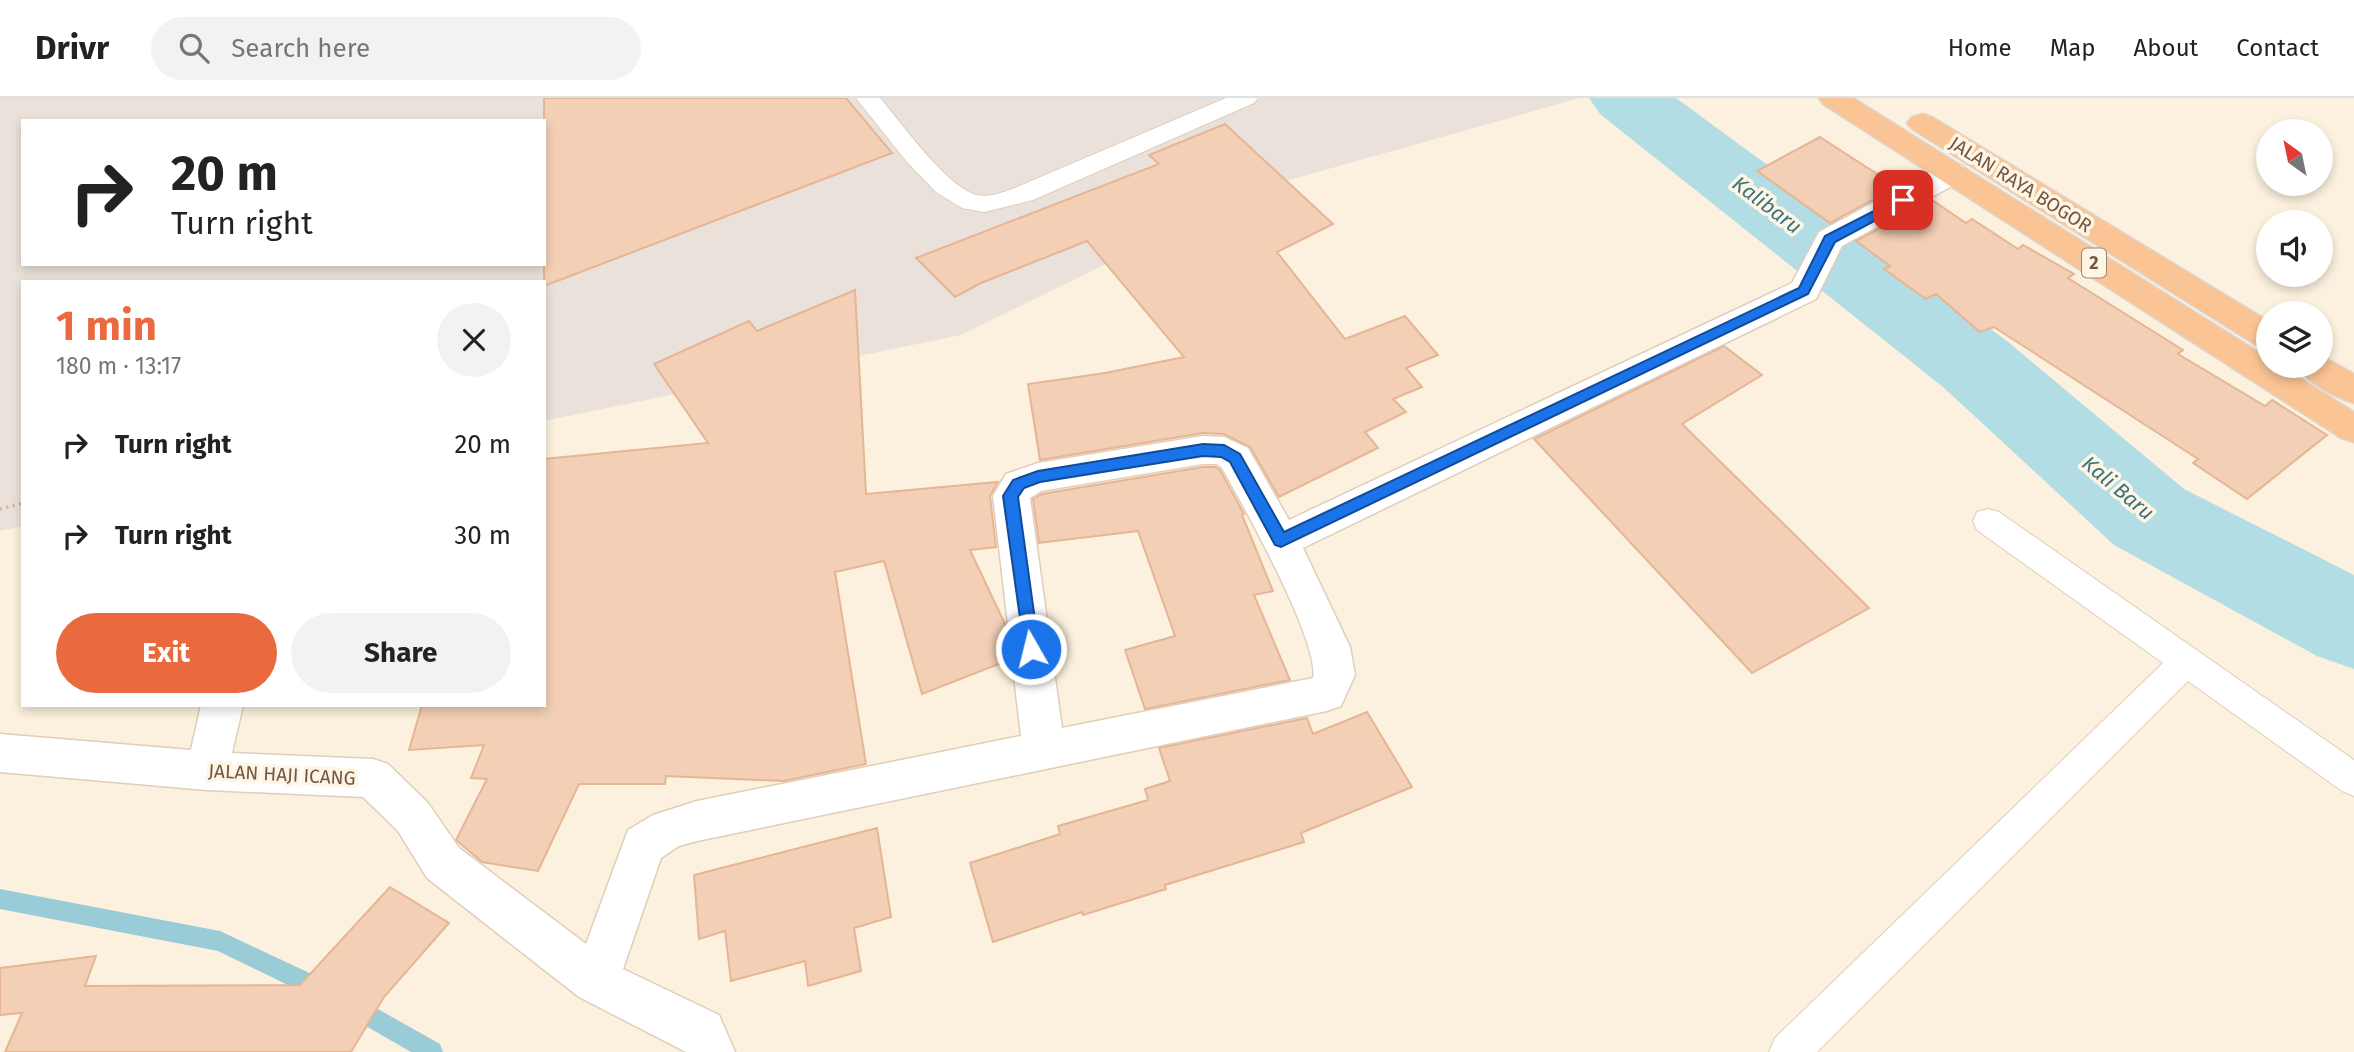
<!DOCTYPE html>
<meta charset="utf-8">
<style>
:root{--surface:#fff;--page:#f2f2f2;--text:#222;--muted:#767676;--line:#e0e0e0;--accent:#ea693f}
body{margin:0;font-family:"Fira Sans",sans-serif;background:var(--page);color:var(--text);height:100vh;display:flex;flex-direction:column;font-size:26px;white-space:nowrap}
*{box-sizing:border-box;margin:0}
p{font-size:23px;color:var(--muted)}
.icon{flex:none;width:38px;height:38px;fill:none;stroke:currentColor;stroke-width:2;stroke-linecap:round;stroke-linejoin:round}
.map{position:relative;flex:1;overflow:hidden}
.side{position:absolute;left:21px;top:182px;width:525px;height:427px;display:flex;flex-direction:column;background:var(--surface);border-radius:0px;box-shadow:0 4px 10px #0003}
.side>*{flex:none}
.top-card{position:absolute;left:21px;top:21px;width:525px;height:147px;border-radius:0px;box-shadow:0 4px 10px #0003;background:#fff;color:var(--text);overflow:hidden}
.needle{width:46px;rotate:327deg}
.tools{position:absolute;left:2256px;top:21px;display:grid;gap:14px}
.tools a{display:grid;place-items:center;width:77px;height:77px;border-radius:50%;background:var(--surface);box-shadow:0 4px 10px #0003;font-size:35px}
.pin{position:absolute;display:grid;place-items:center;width:60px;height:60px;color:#fff;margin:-30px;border-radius:14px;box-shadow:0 4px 10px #0006}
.me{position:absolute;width:77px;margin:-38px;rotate:352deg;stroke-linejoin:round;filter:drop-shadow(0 0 5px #0008)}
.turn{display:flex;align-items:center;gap:24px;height:147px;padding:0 35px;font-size:32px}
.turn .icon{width:91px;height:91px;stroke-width:2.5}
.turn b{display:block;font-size:49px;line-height:60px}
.round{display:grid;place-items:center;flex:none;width:74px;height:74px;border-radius:37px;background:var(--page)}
.overview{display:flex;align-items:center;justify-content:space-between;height:119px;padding:0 35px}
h1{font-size:42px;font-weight:700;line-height:52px;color:var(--accent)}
.button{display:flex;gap:14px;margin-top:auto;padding:14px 35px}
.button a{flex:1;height:80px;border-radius:42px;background:var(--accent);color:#fff;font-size:28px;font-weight:700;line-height:80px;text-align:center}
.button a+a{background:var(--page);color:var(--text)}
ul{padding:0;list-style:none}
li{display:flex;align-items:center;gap:21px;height:91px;padding:0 35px}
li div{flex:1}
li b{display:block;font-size:26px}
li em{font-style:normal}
header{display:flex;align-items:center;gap:42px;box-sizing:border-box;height:98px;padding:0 35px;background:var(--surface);border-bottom:2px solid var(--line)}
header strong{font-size:33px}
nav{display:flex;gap:38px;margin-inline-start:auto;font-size:24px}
.search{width:490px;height:63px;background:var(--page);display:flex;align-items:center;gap:18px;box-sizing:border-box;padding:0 24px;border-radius:38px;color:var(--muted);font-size:26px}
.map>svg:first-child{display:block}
.industrial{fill:#eae2da;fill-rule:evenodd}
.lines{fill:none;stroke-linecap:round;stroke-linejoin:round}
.stream{fill:#99ccd7;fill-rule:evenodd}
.river{fill:#b3dde5;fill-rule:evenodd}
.building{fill:#f2cfb5;stroke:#e5b595;stroke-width:2}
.service-casing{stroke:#e0cdba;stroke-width:2}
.minor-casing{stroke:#e0cdba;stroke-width:3}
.trunk-casing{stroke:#ddd7d3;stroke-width:3}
.path{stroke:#d6b299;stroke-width:3.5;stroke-dasharray:2 4.5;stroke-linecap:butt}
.service{fill:#fff;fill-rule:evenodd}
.minor{fill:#fff;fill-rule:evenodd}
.trunk{fill:#fac494;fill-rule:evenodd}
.route{fill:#1a73e8;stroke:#114b97;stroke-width:2}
.labels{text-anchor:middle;stroke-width:7;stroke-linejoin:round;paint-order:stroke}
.shield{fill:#fff5e4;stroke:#9c8675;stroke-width:2}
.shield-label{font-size:18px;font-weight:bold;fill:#725746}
.street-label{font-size:19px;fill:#725746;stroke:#fff5e4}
.water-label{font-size:21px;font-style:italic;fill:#3d737f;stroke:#fff5e4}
</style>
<header>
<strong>Drivr</strong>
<div class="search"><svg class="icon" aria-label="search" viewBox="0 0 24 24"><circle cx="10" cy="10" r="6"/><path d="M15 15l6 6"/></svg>Search here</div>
<nav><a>Home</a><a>Map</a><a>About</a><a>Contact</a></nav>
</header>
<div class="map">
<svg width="2354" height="954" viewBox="0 0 2354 954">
<rect width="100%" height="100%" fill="#fcf1de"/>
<path class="industrial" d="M0 0H1580L1261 90 961 237 544 323V184H23V428L0 433ZM23 23H544V166H23Z"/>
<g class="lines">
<g class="stream">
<polygon points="0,791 220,833 333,886 336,894 333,902 325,905 218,853 0,811"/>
<polygon points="353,897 440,946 443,954 411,954 345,916 342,908 345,900"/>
</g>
<polygon class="river" points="1589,0 1676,0 2007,243 2184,391 2354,477 2354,571 2317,558 2114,447 1943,289 1600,16"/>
</g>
<g class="building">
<polygon points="544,0 846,0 892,55 544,188"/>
<polygon points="1225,26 1333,126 1277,154 1345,241 1405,218 1438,257 1406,270 1422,289 1393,301 1406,314 1365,334 1378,350 1279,399 1250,349 1224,336 1203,335 1040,362 1028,286 1105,275 1184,259 1087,143 981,185 955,199 916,160 1159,66 1149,57"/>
<polygon points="1820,39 1897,89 1830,125 1757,73"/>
<polygon points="1932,102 1966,125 1972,121 2018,151 2023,147 2074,176 2068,180 2183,252 2178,256 2265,308 2272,302 2327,337 2247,401 2193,365 2198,361 1994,229 1980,234 1936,196 1926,201 1884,171 1890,168 1856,143"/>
<polygon points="855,192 866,396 998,384 990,398 996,449 970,452 1005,526 1009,562 922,596 884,463 835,474 866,666 784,683 666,678 665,686 579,686 538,773 482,764 456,742 487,681 471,680 484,647 409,652 422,607 544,607 544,361 708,345 654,266 749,223 757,233"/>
<polygon points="1724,248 1762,277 1682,326 1869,510 1752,575 1534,341"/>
<polygon points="1203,369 1216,369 1220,372 1244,416 1242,417 1273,493 1254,497 1290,582 1145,611 1125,552 1175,538 1138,433 1039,445 1033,401 1042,396"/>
<polygon points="1367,614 1412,689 1301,735 1304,744 1165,787 1166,791 1083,817 1082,814 993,844 970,765 1060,736 1058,728 1148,702 1145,691 1170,683 1159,650 1307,620 1313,636"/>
<polygon points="877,730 891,819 854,830 861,873 808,888 805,863 731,883 725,833 699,841 694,777"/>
<polygon points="390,789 449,825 384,899 351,954 5,954 22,915 0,917 0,870 96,858 85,888 300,887"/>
</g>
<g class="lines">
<g class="service-casing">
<g id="service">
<path d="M856 0H880C901 24 947 90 977 97 989 100 1004 94 1015 90L1226 0H1258L1254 5 1033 102 984 114 962 110 936 94 907 64Z"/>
<polygon points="1988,411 1999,414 2354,662 2354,698 2342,693 2188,583 1817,954 1769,954 1775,940 2163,565 1977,432 1973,423 1977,414"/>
</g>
</g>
<g class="minor-casing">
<path id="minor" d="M1952 65 1963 68 1967 75 1963 82 1842 148 1816 201 1303 450 1350 549 1355 577 1341 608 1327 613 697 743 679 748 661 760 623 871 719 917 735 954H686L579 899 427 780 398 733 363 699 207 692 0 674V636L191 652 201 607H243L232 655 373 661 388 666 428 705 459 750 586 846 628 732 653 717 697 703 1021 638 993 398 1006 376 1038 365 1203 338 1224 339 1248 350 1289 422 1792 185 1819 134 1941 68ZM1203 366H1217L1222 370C1243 407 1320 544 1313 580L1062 630 1030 400 1041 393Z"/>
</g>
<g class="trunk-casing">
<g id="trunk">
<polygon points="1819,0 1853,0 2268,260 2268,268 2281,268 2354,314 2354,344 2341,340 1823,6"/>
<polygon points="1922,16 1932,19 2268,223 2268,251 2256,247 1912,31 1907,25 1912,19"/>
<path d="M2320 257 2354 276V305C2335 299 2307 285 2298 268H2320Z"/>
</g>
</g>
<polyline class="path" points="0,411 23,405"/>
<use href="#service" class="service"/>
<use href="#minor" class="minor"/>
<use href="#trunk" class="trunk"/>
</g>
<polygon class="route" points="1903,98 1908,99 1908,105 1835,144 1808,196 1281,449 1275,447 1230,364 1221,359 1203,358 1040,384 1024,390 1018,399 1039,551 1037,556 1025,556 1003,398 1013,382 1038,373 1203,346 1224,347 1240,356 1284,434 1799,190 1825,138"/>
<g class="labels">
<rect class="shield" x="2082" y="150.5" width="24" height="29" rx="5"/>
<g class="shield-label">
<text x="2094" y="171">2</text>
</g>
<g class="street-label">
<text transform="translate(2021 86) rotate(32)" y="7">JALAN RAYA BOGOR</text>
<text transform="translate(282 676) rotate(3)" y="7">JALAN HAJI ICANG</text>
</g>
<g class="water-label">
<text transform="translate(1767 107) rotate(37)" y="7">Kalibaru</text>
<text transform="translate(2118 390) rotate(40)" y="7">Kali Baru</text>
</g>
</g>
</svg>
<div class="tools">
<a><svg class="needle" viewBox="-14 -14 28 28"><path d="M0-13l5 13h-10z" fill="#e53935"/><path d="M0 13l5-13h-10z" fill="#767676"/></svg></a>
<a><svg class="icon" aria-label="sound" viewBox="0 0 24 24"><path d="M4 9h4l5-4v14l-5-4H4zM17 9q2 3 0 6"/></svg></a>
<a><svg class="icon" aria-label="layers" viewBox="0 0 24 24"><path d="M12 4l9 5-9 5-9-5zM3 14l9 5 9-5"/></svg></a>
</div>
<div class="pin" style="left:1903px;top:102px;background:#d93025"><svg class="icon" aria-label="arrive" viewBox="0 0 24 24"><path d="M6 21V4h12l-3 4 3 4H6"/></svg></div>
<svg class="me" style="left:1031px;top:551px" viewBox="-20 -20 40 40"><circle r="17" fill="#1a73e8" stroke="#fff" stroke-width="3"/><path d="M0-11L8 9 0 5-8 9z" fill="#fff"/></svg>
<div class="top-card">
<div class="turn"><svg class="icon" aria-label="right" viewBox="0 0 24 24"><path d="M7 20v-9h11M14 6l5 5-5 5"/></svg><div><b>20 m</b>Turn right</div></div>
</div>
<section class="side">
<div class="overview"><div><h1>1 min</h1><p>180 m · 13:17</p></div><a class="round"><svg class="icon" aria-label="close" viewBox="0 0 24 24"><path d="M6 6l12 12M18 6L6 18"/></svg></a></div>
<ul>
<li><svg class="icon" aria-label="right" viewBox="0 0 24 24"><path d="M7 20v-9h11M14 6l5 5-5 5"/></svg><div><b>Turn right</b></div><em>20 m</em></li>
<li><svg class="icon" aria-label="right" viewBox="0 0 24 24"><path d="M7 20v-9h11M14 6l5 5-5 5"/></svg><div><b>Turn right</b></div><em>30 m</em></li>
</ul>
<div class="button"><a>Exit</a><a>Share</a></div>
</section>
</div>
